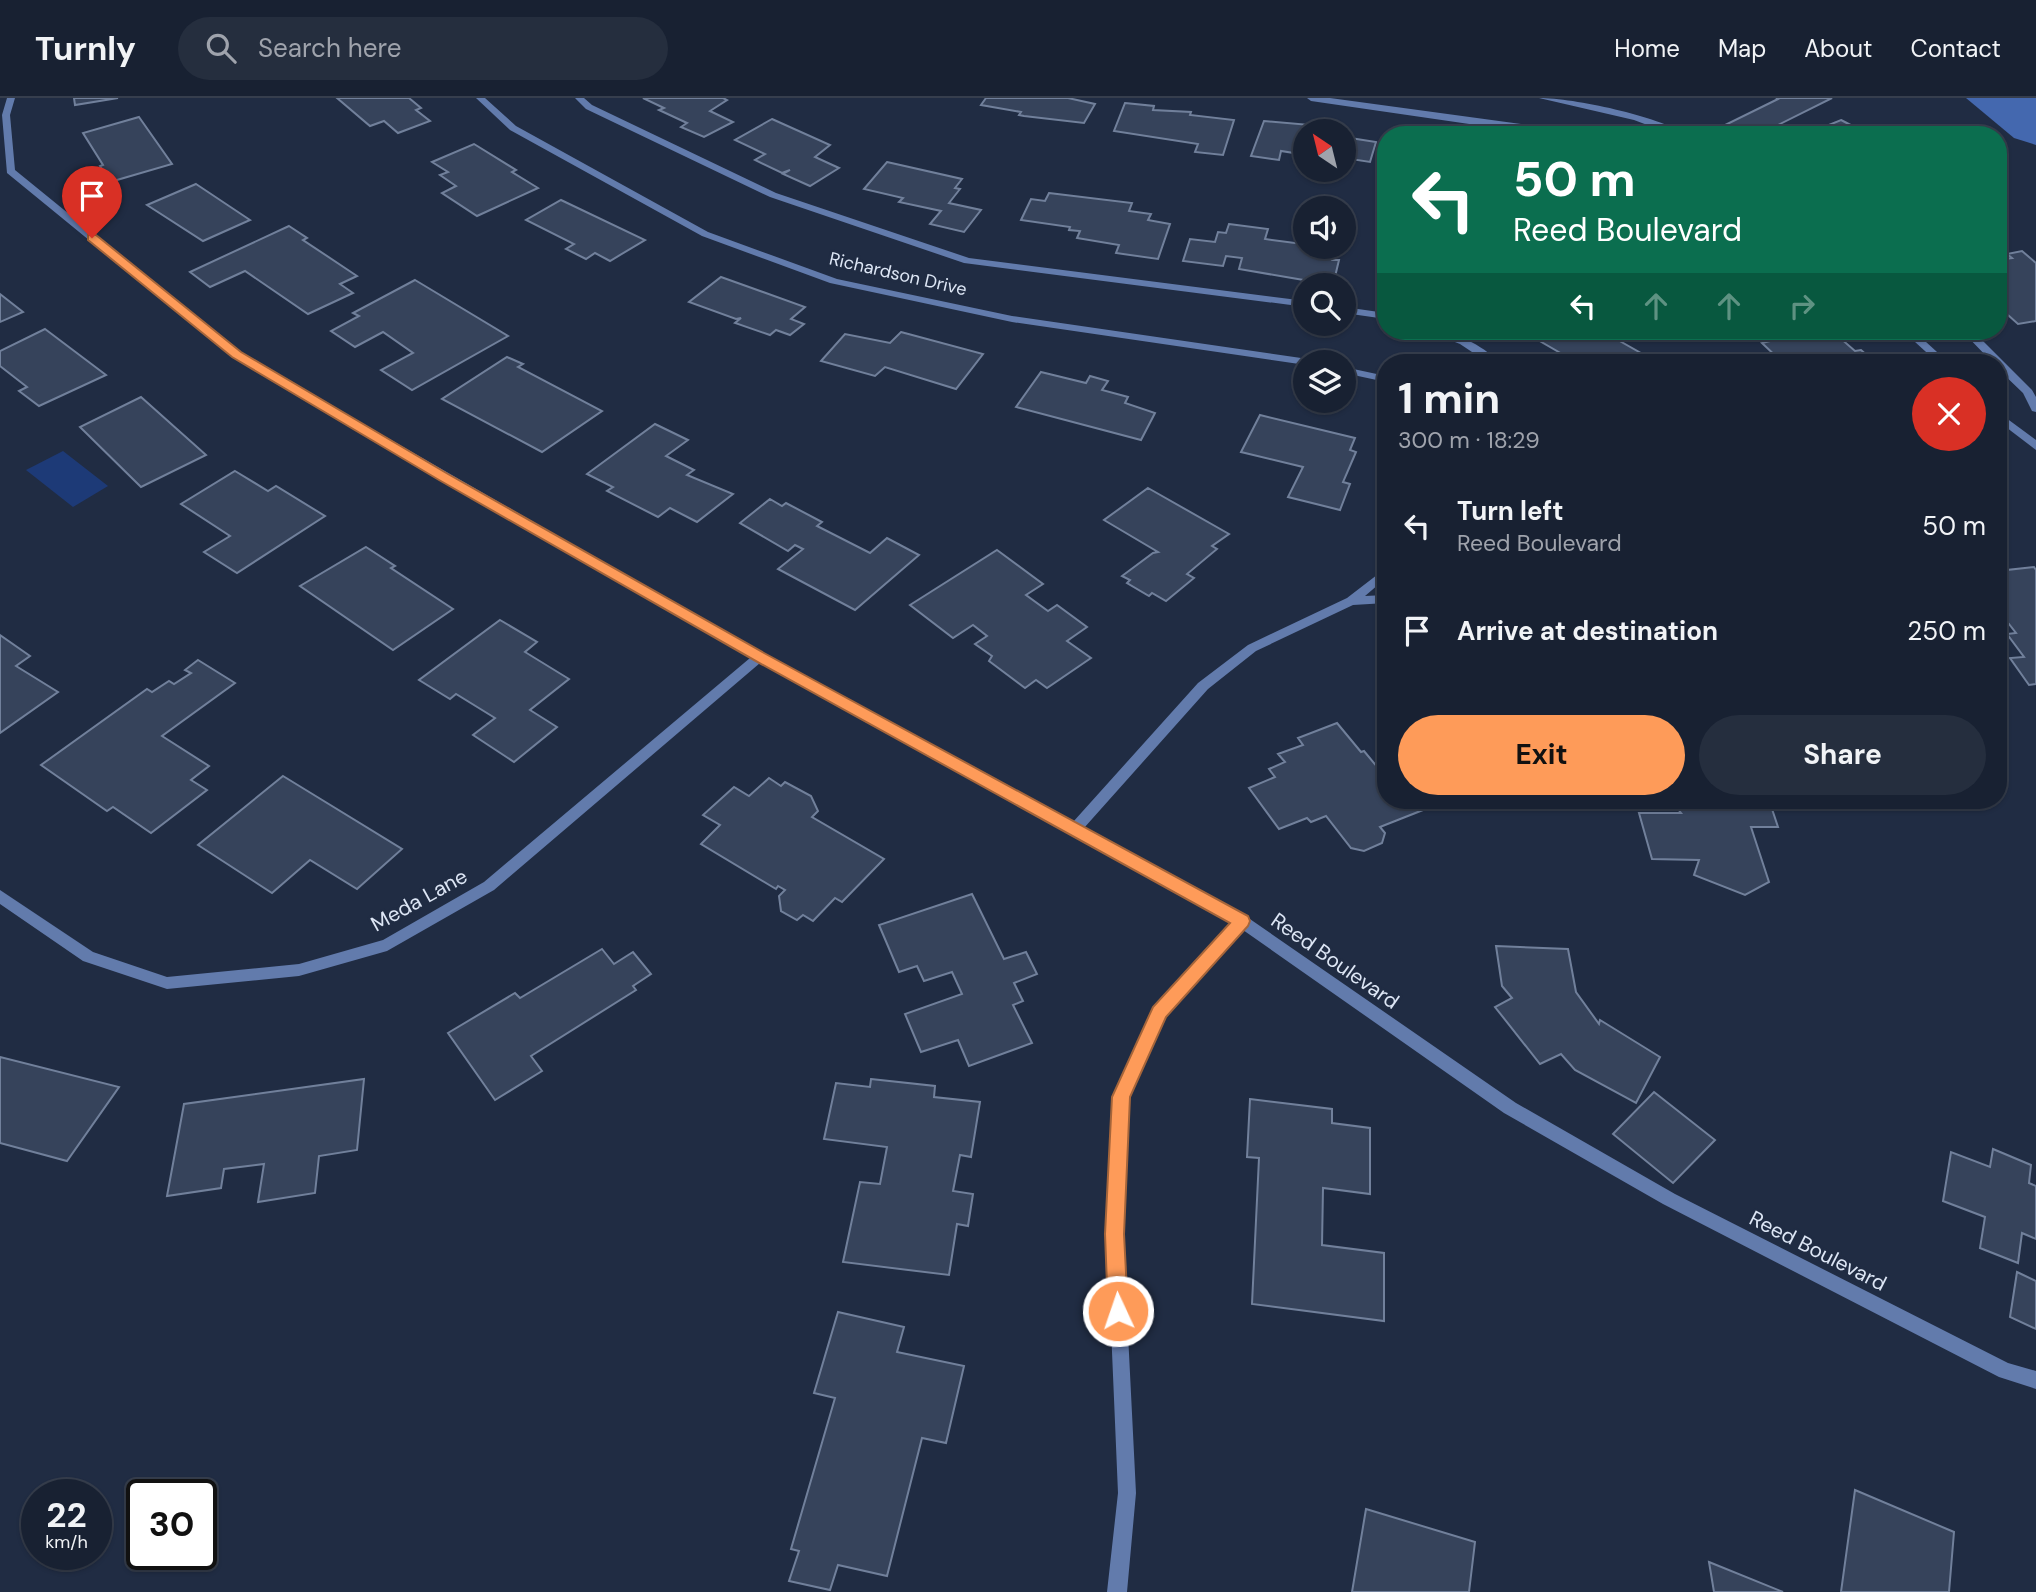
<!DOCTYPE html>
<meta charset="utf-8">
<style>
:root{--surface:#182132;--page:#252e3e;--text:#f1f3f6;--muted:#9fa3ac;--line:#363e4d;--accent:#fe9b59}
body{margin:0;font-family:"DM Sans",sans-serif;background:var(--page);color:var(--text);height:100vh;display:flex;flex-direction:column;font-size:26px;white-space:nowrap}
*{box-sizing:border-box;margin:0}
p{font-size:23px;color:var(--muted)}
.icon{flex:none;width:38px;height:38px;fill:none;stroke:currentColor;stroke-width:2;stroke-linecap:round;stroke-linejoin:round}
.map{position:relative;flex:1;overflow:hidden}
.panel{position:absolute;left:1377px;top:256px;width:630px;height:455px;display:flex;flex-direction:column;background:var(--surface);border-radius:28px;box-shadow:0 2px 5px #0004,0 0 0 2px var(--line)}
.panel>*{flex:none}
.guide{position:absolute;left:1377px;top:28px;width:630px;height:214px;border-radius:28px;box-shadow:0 2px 5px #0004,0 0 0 2px var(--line);background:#0b6e4f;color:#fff;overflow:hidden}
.needle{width:46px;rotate:325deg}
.tools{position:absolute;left:1293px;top:21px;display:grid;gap:14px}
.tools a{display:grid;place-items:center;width:63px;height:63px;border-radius:50%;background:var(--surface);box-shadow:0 2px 5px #0004,0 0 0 2px var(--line);font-size:35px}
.speed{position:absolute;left:21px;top:1381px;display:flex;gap:14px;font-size:35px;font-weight:700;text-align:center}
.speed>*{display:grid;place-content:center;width:91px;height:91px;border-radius:50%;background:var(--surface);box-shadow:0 2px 5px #0004,0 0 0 2px var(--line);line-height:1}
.speed small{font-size:18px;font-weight:400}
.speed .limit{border:4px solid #111;border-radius:10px;background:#fff;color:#111}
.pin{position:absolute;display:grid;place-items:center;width:60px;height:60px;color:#fff;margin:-72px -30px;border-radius:50% 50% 50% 0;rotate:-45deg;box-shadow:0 0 7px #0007}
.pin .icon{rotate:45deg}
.me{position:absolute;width:77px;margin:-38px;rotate:357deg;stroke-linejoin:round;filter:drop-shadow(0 0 5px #0008)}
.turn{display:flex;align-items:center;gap:24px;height:147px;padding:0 21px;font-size:32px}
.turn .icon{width:91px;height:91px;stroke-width:2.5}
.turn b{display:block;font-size:49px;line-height:60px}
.lanes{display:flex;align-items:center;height:66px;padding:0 21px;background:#0003;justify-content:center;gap:35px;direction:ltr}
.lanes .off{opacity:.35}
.round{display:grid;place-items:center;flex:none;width:74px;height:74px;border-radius:37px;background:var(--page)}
.summary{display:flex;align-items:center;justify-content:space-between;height:119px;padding:0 21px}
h1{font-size:42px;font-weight:700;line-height:52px}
.button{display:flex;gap:14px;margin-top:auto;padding:14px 21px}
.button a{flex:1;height:80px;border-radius:42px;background:var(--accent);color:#111;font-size:28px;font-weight:700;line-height:80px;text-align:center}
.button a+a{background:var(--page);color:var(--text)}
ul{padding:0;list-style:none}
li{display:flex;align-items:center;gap:21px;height:105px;padding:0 21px}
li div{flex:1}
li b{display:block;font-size:26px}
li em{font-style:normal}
header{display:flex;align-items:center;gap:42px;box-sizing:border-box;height:98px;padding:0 35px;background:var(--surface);border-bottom:2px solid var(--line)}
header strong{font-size:33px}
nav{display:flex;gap:38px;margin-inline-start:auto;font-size:24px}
.search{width:490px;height:63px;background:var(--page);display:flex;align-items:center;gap:18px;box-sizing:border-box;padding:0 24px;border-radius:38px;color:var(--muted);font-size:26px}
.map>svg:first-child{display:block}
.green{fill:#1d3a77}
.water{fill:#4468af}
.building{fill:#36435b;stroke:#71809b;stroke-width:2}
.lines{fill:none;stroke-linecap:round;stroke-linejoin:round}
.minor{fill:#627bac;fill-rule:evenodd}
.tertiary{fill:#627bac;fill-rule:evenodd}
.route{fill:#fe9b59;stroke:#a5653a;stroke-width:2}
.labels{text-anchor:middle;stroke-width:5;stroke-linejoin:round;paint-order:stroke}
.far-street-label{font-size:18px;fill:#dde6f5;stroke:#202c43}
.street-label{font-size:21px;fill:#dde6f5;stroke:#202c43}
</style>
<header>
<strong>Turnly</strong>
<div class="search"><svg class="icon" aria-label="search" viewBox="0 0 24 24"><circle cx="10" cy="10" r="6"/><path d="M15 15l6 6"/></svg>Search here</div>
<nav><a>Home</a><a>Map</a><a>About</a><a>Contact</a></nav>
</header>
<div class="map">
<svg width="2036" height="1494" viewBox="0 0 2036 1494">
<rect width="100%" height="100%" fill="#202c43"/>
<polygon class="green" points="63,353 108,388 73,409 26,372"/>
<polygon class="water" points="1966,0 2036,0 2036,47 2014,40"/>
<g class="building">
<polygon points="74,0 118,0 75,7"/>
<polygon points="337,0 409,0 421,10 416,12 430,23 398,35 384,23 370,28"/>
<polygon points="643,0 723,0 727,2 710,13 733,24 704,39 681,29 687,25 659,12 664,10"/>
<polygon points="986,0 1068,0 1095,6 1084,25 1024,18 1019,17 1021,14 981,7"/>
<polygon points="1776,0 1832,0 1758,37 1737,37 1721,29 1778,1"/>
<polygon points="1125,5 1154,8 1153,12 1191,14 1190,17 1234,22 1223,57 1195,54 1198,46 1114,33"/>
<polygon points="139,19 172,66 110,84 100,68 103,67 83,35"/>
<polygon points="772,21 830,47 815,59 839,70 810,88 783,76 790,72 782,75 755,62 765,56 735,42"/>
<polygon points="1841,22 1870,37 1804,37"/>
<polygon points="1264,23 1322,28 1321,30 1342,33 1306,33 1306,57 1281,53 1279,62 1251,58"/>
<polygon points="1344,39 1376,44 1370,64 1344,60"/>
<polygon points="474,46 516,72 512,74 538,90 477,118 442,95 456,88 440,77 448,74 432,64"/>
<polygon points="887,64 962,81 955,90 960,91 949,105 981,112 964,134 930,126 941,113 899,104 903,100 864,91"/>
<polygon points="196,86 250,122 203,143 147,107"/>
<polygon points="1049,95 1132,105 1129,113 1151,116 1148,122 1170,126 1158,161 1116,155 1119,147 1077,140 1080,133 1069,132 1070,129 1021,122 1031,101 1045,103"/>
<polygon points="561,102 645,142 610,163 595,155 586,161 566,151 574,146 526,122"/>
<polygon points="1229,126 1268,131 1265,141 1334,150 1332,162 1339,162 1333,187 1239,171 1242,160 1226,158 1223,168 1183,163 1190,141 1215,144 1218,134 1226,135"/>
<polygon points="289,128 307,140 303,142 357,178 340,186 353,195 308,216 245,173 210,189 190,174"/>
<polygon points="2022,153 2036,165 2036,223 2018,226 1998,208 1998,162 2012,160 2007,156"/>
<polygon points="721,179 805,209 791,221 804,226 790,237 776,232 770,237 735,225 741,220 736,221 689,204"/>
<polygon points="415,182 508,238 412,292 381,272 413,255 383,234 355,249 331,233 359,218 353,215"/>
<polygon points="0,196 23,214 0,224"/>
<polygon points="45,231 106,277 39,308 19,293 27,289 0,268 0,253"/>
<polygon points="1530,233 1602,233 1639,254 1625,262 1629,264 1576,264 1526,235"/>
<polygon points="1771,233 1820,233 1829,241 1839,239 1855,253 1861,252 1870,260 1865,261 1868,264 1782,264 1762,245 1779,241"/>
<polygon points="901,234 983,256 956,291 885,269 875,278 821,263 845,236 890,245"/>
<polygon points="507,259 523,266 518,269 602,313 542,354 442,301"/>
<polygon points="1041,274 1086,285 1090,278 1108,283 1102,292 1128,299 1125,305 1155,315 1141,342 1016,309"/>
<polygon points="141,299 206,357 141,389 80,329"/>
<polygon points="1260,317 1355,340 1350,352 1356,354 1343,384 1350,386 1340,412 1288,399 1303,369 1241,354"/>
<polygon points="655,326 688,342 666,358 694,372 687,377 733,396 697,424 670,410 658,419 607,393 613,389 587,376"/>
<polygon points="235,373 268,393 276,388 325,418 237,475 204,454 230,438 181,406"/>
<polygon points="1148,390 1229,436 1212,448 1217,451 1187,476 1194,480 1166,503 1152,495 1149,498 1127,485 1130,482 1122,478 1153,455 1158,454 1104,422"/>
<polygon points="770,401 782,408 786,405 822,424 817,428 870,455 887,440 919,457 855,512 778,471 803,451 795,447 788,453 740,425"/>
<polygon points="366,449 395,468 391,470 453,511 393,552 300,488"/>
<polygon points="997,452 1043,486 1026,497 1048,513 1057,507 1087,529 1067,543 1091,560 1047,590 1036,582 1025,590 989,563 992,558 975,546 987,538 973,527 953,540 910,507"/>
<polygon points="2034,469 2036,472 2036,586 2029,587 2010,560 2024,559 2007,536 2016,535 1998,512 1998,473"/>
<polygon points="500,522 537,544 525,554 569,581 530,612 557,629 514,664 473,637 495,620 456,596 450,601 419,582"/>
<polygon points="0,537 30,558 16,568 58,594 0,635"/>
<polygon points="198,562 235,585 162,638 209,668 191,682 207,692 151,735 113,709 107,713 41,667 147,591 152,594 169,583 174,586 191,575 185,572"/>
<polygon points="1337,625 1361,654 1364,653 1383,676 1386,675 1386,702 1414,702 1423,712 1380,729 1385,735 1382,745 1364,753 1351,750 1326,718 1311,724 1307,720 1279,731 1249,690 1275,679 1269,671 1285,664 1278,656 1303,647 1298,640"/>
<polygon points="283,678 402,751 357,791 310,762 272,795 198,747"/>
<polygon points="769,680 781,688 785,684 811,698 818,713 812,719 884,761 842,804 835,800 813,823 803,817 797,822 781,813 779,798 785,792 778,788 776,791 701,746 720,727 703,717 734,689 749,698"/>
<polygon points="1671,702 1762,702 1770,705 1778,729 1751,729 1769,784 1745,797 1694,777 1699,762 1652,761 1639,715 1681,715"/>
<polygon points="972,796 1004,861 1026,854 1037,876 1014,885 1023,903 1013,907 1032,945 969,968 958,942 921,954 905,916 962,896 952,874 924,883 917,868 899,874 879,827"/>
<polygon points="1496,848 1568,851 1576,894 1599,926 1600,922 1660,959 1636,1005 1575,972 1561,956 1540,966 1495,909 1512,900 1502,888"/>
<polygon points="602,851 614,866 633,854 651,876 633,888 636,892 531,958 542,973 495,1002 448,935 515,895 520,900"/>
<polygon points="0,959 119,989 67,1063 0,1045"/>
<polygon points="364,981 357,1052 319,1058 315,1095 258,1104 264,1066 224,1071 221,1090 167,1098 184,1006"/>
<polygon points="871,981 935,988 934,999 980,1004 971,1059 960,1057 953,1093 973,1096 968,1128 957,1126 949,1177 843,1164 860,1084 880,1086 887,1049 824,1041 836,985 870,989"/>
<polygon points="1654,994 1715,1042 1673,1085 1613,1036"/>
<polygon points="1250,1001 1332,1011 1332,1025 1370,1030 1370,1096 1323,1090 1322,1147 1384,1155 1384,1223 1252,1206 1259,1060 1247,1059"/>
<polygon points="1993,1051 2031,1067 2029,1085 2036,1088 2036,1141 2022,1135 2018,1165 1980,1150 1985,1119 1943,1103 1951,1054 1990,1069"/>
<polygon points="2017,1174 2036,1183 2036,1231 2010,1219"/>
<polygon points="838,1214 904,1229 897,1254 964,1268 946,1345 922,1340 887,1478 838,1467 830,1492 789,1483 799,1453 791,1451 835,1300 814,1295"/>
<polygon points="1855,1392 1954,1434 1949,1494 1841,1494"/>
<polygon points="1366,1411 1475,1444 1469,1494 1352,1494"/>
<polygon points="1709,1464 1783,1494 1714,1494"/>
</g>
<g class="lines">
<g class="minor">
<polygon points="7,0 15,0 10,17 15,72 240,255 763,556 1073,724 1198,585 1248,547 1347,500 1386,470 1386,480 1365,498 1386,497 1386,505 1353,507 1256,553 1208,591 1084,730 1247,819 1516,1005 1675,1096 2008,1265 2036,1273 2036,1291 1999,1279 1663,1106 1504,1015 1243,832 1165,918 1129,999 1123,1136 1136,1395 1127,1494 1107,1494 1118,1395 1107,1136 1113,999 1154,909 1232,824 760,565 494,792 387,853 299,878 167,891 83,863 0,806 0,792 93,854 167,879 299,866 383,842 484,784 750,560 232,259 7,75 2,17"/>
<polygon points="476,0 485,0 516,28 708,134 837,181 1012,218 1308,261 1313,264 1306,264 1306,267 1012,224 830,185 702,138 510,32"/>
<polygon points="575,0 584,0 592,7 776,95 969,160 1306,203 1306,209 964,165 770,99 586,11"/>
<polygon points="1344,209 1386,215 1386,221 1344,215"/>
<path d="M1427 233C1453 232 1481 246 1499 264H1487L1460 246Z"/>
<polygon points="1344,269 1386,278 1386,284 1344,275"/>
</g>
<g class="tertiary">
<polygon points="1307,0 1330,0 1521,26 1563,37 1545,37 1311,3"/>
<path d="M1539 0C1574 0 1658 18 1687 37H1674L1634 22Z"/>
<polygon points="1903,233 1914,233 1948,264 1937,264"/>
<polygon points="1962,233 1973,233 2032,292 2036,299 2036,314 2032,313 2023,295 1998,271 1998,264 1992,264"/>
<polygon points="1998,314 2036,342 2036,352 1998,323"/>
</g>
</g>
<polygon class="route" points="88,137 96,137 241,254 448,376 764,555 1248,818 1250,823 1248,828 1166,919 1130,999 1124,1136 1128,1213 1125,1220 1118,1223 1111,1220 1108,1213 1105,1136 1112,999 1153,909 1230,825 754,562 439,382 232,259 88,142"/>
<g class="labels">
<g class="far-street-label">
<text transform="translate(898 176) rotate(13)" y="6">Richardson Drive</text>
</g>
<g class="street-label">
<text transform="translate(419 802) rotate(-29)" y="7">Meda Lane</text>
<text transform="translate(1335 863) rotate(35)" y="7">Reed Boulevard</text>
<text transform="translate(1818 1153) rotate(27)" y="7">Reed Boulevard</text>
</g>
</g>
</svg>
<div class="tools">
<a><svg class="needle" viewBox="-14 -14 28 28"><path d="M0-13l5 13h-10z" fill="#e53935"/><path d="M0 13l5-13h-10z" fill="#9fa3ac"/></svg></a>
<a><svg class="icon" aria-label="sound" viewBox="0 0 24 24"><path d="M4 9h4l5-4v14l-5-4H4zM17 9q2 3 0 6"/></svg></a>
<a><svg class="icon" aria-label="search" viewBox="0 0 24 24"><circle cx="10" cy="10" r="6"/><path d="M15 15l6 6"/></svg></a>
<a><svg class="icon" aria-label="layers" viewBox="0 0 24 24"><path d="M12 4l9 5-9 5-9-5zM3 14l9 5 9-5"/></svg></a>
</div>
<div class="speed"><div>22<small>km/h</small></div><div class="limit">30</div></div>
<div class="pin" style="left:92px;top:140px;background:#d93025"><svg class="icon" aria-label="arrive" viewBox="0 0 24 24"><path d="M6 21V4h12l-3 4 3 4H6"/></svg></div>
<svg class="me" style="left:1118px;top:1213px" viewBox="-20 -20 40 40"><circle r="17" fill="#fe9b59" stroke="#fff" stroke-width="3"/><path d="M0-11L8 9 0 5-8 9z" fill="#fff"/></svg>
<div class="guide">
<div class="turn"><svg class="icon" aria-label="left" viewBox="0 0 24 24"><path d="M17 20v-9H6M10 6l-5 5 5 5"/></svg><div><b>50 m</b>Reed Boulevard</div></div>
<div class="lanes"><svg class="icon" aria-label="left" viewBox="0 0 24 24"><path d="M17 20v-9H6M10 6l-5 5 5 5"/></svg><svg class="icon off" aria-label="ahead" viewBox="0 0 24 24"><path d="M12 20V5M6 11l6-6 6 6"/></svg><svg class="icon off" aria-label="ahead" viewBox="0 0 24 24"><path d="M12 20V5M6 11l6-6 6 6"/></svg><svg class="icon off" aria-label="right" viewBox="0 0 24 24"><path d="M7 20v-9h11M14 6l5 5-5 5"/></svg></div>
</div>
<section class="panel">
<div class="summary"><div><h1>1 min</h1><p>300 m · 18:29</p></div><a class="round" style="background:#d93025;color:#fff"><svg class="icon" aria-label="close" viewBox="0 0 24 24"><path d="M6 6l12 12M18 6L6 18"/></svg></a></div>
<ul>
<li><svg class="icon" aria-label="left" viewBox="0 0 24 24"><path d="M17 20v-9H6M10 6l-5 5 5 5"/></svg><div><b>Turn left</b><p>Reed Boulevard</p></div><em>50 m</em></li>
<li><svg class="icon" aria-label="arrive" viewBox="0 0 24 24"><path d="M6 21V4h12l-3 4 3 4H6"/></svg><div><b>Arrive at destination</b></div><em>250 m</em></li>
</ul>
<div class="button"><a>Exit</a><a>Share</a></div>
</section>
</div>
